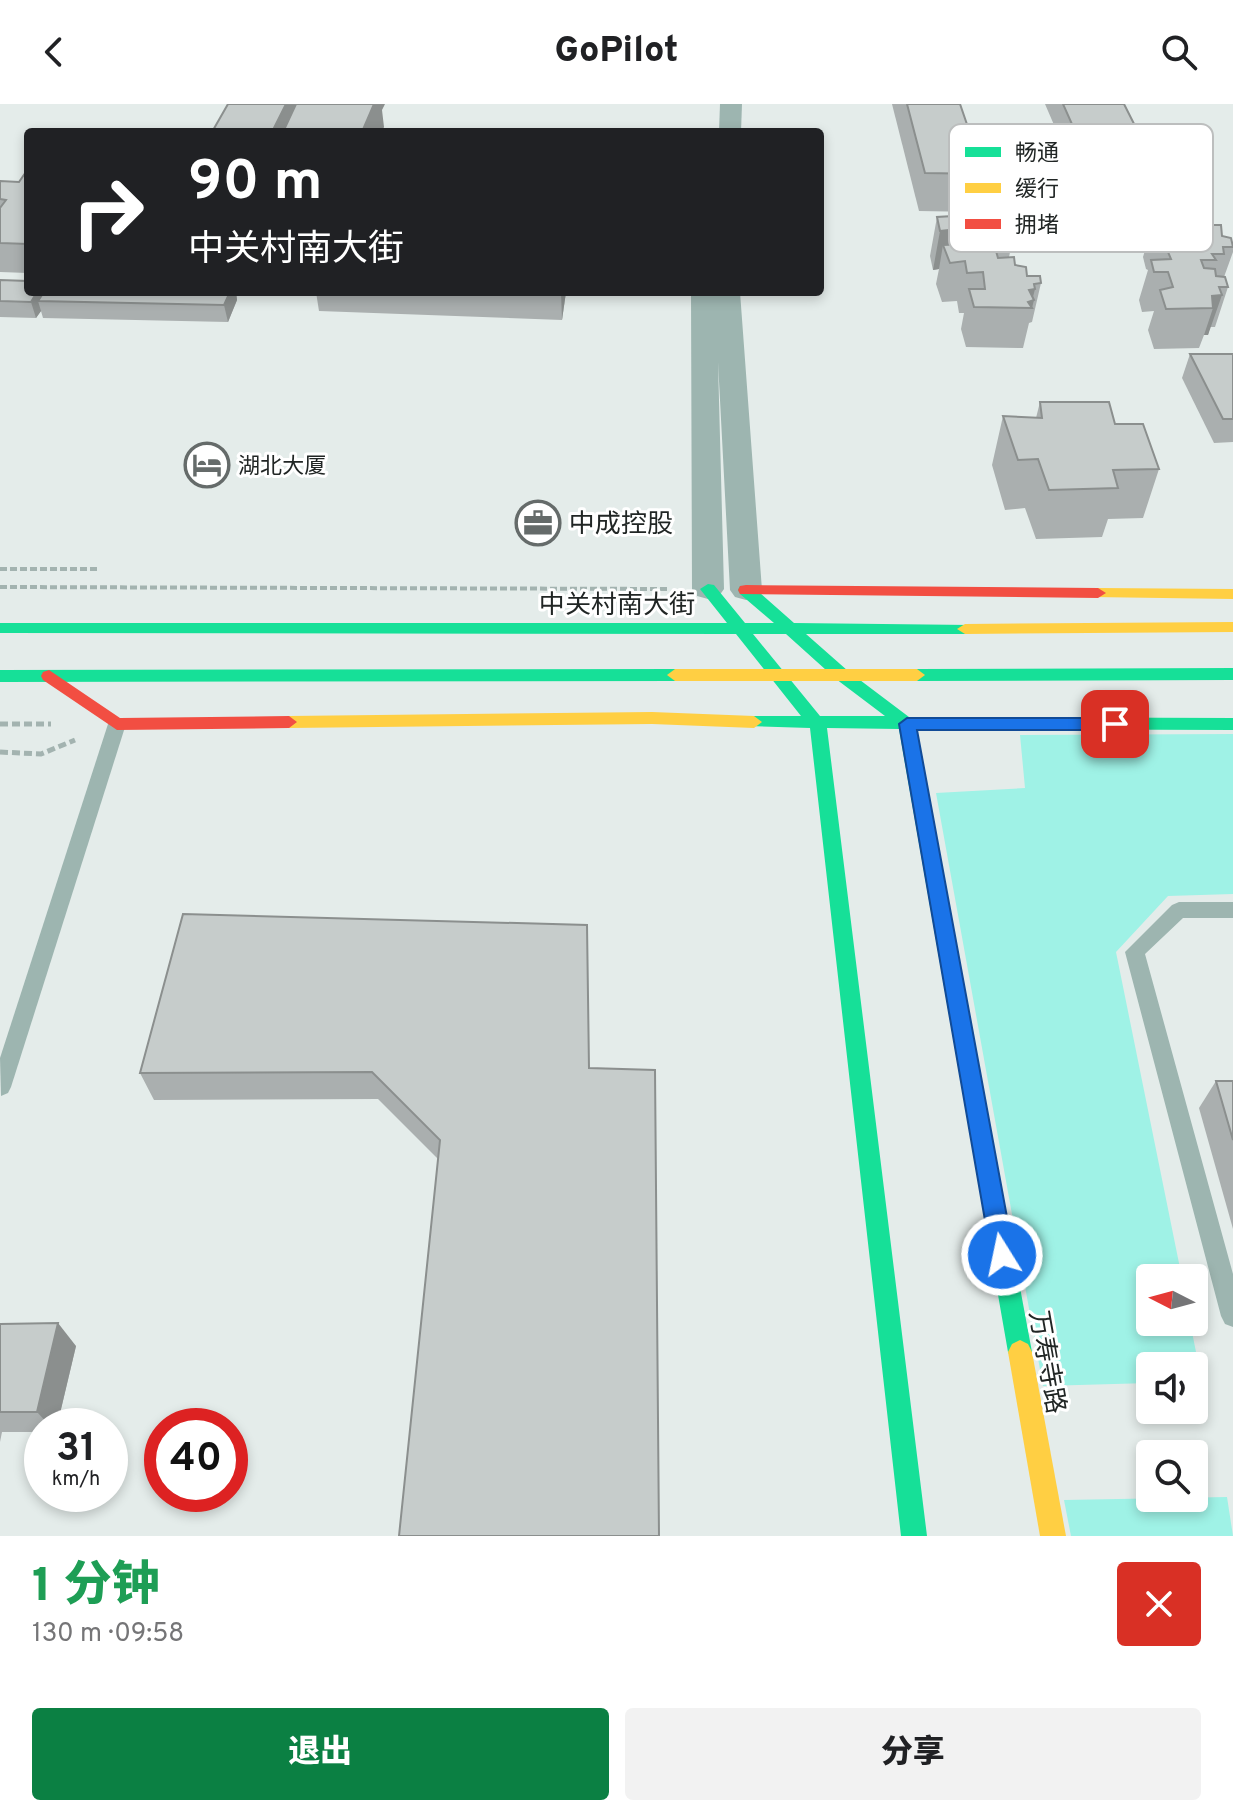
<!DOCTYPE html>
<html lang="zh">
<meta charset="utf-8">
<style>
:root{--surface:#fff;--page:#f2f2f2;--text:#202124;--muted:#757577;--accent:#0b8043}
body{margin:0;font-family:Overpass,"Noto Sans SC",sans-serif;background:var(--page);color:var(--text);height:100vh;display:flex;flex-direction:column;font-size:30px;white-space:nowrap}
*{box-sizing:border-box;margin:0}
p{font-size:26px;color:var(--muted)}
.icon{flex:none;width:44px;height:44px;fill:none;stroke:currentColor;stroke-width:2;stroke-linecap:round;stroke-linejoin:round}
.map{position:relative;height:1432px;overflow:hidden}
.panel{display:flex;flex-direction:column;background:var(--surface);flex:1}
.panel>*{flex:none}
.top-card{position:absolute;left:24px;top:24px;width:800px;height:168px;border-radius:8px;box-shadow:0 4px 12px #0003;background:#202124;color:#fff;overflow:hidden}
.needle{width:52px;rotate:276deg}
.tools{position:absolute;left:1136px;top:1160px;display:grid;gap:16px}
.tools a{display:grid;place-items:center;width:72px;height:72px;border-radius:8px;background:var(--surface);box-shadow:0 4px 12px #0003;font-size:40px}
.speed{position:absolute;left:24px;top:1304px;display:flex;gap:16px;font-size:40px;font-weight:700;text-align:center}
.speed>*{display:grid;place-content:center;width:104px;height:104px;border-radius:50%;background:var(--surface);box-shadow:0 4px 12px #0003;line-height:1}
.speed small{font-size:20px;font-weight:400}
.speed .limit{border:12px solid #d22;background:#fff;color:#111}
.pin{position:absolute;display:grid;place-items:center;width:68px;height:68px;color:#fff;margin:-34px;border-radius:16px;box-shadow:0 4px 12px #0006}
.me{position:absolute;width:88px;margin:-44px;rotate:350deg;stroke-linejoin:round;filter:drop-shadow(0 0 6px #0008)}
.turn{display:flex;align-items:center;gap:28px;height:168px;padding:0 32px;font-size:36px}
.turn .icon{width:104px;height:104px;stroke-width:2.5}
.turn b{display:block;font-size:56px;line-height:68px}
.round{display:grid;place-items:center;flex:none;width:84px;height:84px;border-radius:8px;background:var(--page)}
.head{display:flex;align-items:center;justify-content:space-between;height:136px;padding:0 32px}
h1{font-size:48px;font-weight:800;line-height:60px;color:#1e9e55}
.button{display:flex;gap:16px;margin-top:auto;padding:16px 32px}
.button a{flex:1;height:92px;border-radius:8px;background:var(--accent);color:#fff;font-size:32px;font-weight:800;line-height:92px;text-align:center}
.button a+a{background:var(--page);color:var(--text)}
header{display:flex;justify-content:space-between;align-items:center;height:104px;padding:0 32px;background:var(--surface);font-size:36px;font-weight:800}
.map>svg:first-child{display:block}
.green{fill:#9ff2e6}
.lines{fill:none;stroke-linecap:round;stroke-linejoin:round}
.path-far1{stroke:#a3b3b0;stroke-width:4;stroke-dasharray:7 3;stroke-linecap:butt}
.path{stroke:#a3b3b0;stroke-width:5;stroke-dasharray:8 4;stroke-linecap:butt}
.lane{fill:#9db5b0;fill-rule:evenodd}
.street{fill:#9db5b0;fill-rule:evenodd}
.fast{fill:#16e098;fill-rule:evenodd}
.slow{fill:#ffcf43;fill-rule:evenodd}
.jam{fill:#f24e42;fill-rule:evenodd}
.wall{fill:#aaafaf}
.shaded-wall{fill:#8b8f8e}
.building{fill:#c6cccb;stroke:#8b8f8e;stroke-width:2}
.route{fill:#1a73e8;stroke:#114b97;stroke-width:2}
.labels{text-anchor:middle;stroke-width:6;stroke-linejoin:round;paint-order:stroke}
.far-poi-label{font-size:22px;fill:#212625;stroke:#fff;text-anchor:start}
.poi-label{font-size:26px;fill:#212625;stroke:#fff;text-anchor:start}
.street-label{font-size:26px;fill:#212625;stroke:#fff}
.key{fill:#fff;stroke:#bcbebe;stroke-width:2}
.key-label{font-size:22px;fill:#212625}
</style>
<header><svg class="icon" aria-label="back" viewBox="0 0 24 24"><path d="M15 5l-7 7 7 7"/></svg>GoPilot<svg class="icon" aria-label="search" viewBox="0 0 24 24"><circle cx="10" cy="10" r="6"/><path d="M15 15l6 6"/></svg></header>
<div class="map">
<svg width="1233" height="1432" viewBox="0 0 1233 1432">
<rect width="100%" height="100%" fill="#e4ecea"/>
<g class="green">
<polygon points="1233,630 1233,790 1168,792 1116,848 1182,1174 1150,1174 1150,1218 1190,1218 1202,1278 1194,1278 1194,1262 1150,1262 1150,1279 1043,1282 936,689 1025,684 1020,631"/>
<polygon points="1227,1393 1233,1432 1071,1432 1064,1396"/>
</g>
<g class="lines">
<g class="path-far1">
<polyline points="0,465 97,465"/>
<polyline points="0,483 669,485"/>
</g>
<g class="path">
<polyline points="0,620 51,620"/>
<polyline points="0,648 41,650 75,636"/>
</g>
<g class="lane">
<polygon points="1070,137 1170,139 1176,143 1170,147 1066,144 1066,138"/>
<polygon points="117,614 126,620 11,983 8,989 1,992 0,954 108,620"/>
<polygon points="1179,798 1233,798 1233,814 1183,814 1145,850 1233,1170 1233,1223 1225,1220 1221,1212 1125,848 1172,801"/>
</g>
<g class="street">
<polygon points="720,0 742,0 741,28 719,28"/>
<polygon points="691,188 740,188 762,486 757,493 746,496 735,493 730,486 718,258 724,485 719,492 708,495 697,492 692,485"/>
</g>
<g class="fast">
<path d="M708 480 714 481 745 519H774L740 490 738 486 740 482H752L794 519 971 521 973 525 971 529 965 530H806L848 567 909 613 1233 614V626L916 625 1032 1248 1028 1256 1020 1260 1012 1256 1008 1248 899 625 827 624 927 1432H901L810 624 748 622 746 618 754 612H801L736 530 0 529V519H727L700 485ZM753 530H786L836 575 885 612H820Z"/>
<polygon points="1233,564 1233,576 917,577 909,571 917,565"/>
<polygon points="675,565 683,571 675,577 0,578 0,566"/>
</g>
<g class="slow">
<polygon points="1098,484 1233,485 1233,495 1092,493 1090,489"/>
<polygon points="1233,518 1233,528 965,530 957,525 965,520"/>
<polygon points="675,565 917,565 925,571 917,577 675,577 667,571"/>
<polygon points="652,608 754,612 762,618 754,624 652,620 289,624 281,618 289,612"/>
<polygon points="1020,1236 1028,1240 1032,1248 1066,1432 1040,1432 1008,1248 1012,1240"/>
</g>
<g class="jam">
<polygon points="746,481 1098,484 1106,489 1098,494 740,490 738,486 740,482"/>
<polygon points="49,566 120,614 289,612 297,618 289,624 117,626 43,576 41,572 43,568"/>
</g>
</g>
<g class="wall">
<polygon points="892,0 960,0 984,70 976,108 919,107"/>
<polygon points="1045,0 1124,0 1175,101 1171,114 1200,121 1233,138 1233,148 1224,173 1228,183 1215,223 1210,223 1208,231 1204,231 1199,244 1154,245 1148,226 1154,207 1142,208 1139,196 1148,166 1146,165 1143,153 1150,130 1101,130"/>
<polygon points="28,65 28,169 0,168 0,77 19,78"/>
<polygon points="937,113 987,118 1000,127 1012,139 1009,153 1015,161 1027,172 1041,179 1032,218 1029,219 1023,244 966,243 961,225 964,209 959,209 957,197 942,198 936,180 939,165 933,166 930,152"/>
<polygon points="0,176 28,188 236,188 237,196 228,218 43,214 41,207 36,214 0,213"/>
<polygon points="316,188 566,188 562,216 319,207"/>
<polygon points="1190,250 1233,250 1233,338 1214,339 1182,274"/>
<polygon points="1040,298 1115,320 1159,365 1143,414 1108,415 1102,433 1036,435 1025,404 1005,406 992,361 1003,312 1036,314"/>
<polygon points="587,821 438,1055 378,995 154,996 140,969"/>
<polygon points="1216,977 1233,977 1233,1125 1199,1004"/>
<polygon points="0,1220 76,1242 57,1322 42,1322 42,1328 2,1328 0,1338"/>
</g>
<g class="shaded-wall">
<polygon points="286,0 297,0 297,28 272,28"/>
<polygon points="372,0 385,0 382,6 384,23 382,28 362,28"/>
<polygon points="957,125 951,158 943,141 939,165 933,166 940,127"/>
<polygon points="1035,185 1032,197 1034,196 1032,204 1024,204 1029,186"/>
<polygon points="37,188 48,188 38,197 41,207 36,214 31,198"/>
<polygon points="230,188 236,188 237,196 228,218 224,201"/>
<polygon points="561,188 566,188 562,216"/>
<polygon points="1222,191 1208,231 1204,231 1213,204 1212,192"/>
<polygon points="58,1219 76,1242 57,1322 50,1322 37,1308"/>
</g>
<g class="building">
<polygon points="228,0 286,0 272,28 212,28"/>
<polygon points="296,0 374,0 362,28 283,28"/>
<polygon points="907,0 960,0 984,70 925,69"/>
<polygon points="1063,0 1124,0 1175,101 1108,101"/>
<polygon points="28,65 28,140 0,139 0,104 6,96 0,95 0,77 19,78"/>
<polygon points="987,110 987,118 997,119 1000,127 1010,127 1012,139 1005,139 1006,146 996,147 998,154 1014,153 1015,161 1026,163 1027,172 1040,172 1041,179 1034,180 1035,185 1029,186 1034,196 1028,198 1032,204 974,203 969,185 985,185 983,168 967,169 965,157 950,159 943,141 963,140 957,125 940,127 937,113"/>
<polygon points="1155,114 1196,115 1200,121 1221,121 1222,132 1231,134 1233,143 1223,143 1224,150 1212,150 1216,156 1201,156 1204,164 1215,165 1216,172 1225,173 1228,183 1219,183 1222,191 1212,192 1213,204 1166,205 1160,186 1173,183 1168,168 1154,168 1151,156 1171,155 1165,141 1178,140 1174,128 1157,126"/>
<polygon points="0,176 28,177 28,188 37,188 31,198 0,197"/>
<polygon points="44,188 230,188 224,201 38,197"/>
<polygon points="1190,250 1233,250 1233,315 1223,315"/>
<polygon points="1040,298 1109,298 1115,320 1143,320 1159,365 1113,366 1118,384 1049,386 1038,355 1018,356 1003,312 1042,314"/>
<polygon points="183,810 587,821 589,964 655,966 659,1432 399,1432 440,1036 372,968 140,969"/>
<polygon points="1216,977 1233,977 1233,1036"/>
<polygon points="58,1219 37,1308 0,1308 0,1220"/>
</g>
<polygon class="route" points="907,614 1115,614 1123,620 1115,626 917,626 1014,1151 1010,1159 1002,1162 994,1159 991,1151 899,620"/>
<defs>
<g id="hotel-ring" transform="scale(2.3)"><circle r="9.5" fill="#fff" stroke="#656b6a" stroke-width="1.5"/><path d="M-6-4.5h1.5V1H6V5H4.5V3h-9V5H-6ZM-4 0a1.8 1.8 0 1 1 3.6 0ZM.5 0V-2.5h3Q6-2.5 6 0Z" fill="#656b6a"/></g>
<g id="office-ring" transform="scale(2.3)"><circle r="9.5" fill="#fff" stroke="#656b6a" stroke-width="1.5"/><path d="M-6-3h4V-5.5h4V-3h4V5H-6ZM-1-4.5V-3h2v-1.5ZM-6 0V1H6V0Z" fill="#656b6a"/></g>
</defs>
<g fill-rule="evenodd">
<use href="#hotel-ring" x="207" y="361"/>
<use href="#office-ring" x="538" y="419"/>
</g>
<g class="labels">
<g class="far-poi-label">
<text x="238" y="369">湖北大厦</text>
</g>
<g class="poi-label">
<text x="569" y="428">中成控股</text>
</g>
<g class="street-label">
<text x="617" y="509">中关村南大街</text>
<text transform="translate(1048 1258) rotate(80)" y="9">万寿寺路</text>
</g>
</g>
<rect x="949" y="20" width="264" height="128" rx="12" class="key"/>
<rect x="965" y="43" width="36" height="10" fill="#16e098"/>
<rect x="965" y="79" width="36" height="10" fill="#ffcf43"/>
<rect x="965" y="115" width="36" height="10" fill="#f24e42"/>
<g class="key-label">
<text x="1015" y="56">畅通</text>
<text x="1015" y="92">缓行</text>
<text x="1015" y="128">拥堵</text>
</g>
</svg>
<div class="tools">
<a><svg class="needle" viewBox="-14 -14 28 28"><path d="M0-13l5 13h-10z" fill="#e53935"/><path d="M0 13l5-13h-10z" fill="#757577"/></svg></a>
<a><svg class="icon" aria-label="sound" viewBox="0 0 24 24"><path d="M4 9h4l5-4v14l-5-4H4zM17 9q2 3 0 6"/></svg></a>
<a><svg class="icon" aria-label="search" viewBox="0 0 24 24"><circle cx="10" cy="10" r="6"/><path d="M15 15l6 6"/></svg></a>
</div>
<div class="speed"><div>31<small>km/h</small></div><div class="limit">40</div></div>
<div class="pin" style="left:1115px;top:620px;background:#d93025"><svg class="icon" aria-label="arrive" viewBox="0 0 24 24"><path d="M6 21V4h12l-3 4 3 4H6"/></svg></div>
<svg class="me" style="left:1002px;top:1151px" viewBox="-20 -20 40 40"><circle r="17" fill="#1a73e8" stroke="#fff" stroke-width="3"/><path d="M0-11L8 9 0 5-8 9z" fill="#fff"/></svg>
<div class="top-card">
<div class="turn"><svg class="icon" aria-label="right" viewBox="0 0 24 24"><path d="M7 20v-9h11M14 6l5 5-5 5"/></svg><div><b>90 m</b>中关村南大街</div></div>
</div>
</div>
<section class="panel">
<div class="head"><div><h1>1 分钟</h1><p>130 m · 09:58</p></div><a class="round" style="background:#d93025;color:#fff"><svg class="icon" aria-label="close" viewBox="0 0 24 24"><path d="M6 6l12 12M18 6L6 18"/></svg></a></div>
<div class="button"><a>退出</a><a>分享</a></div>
</section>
